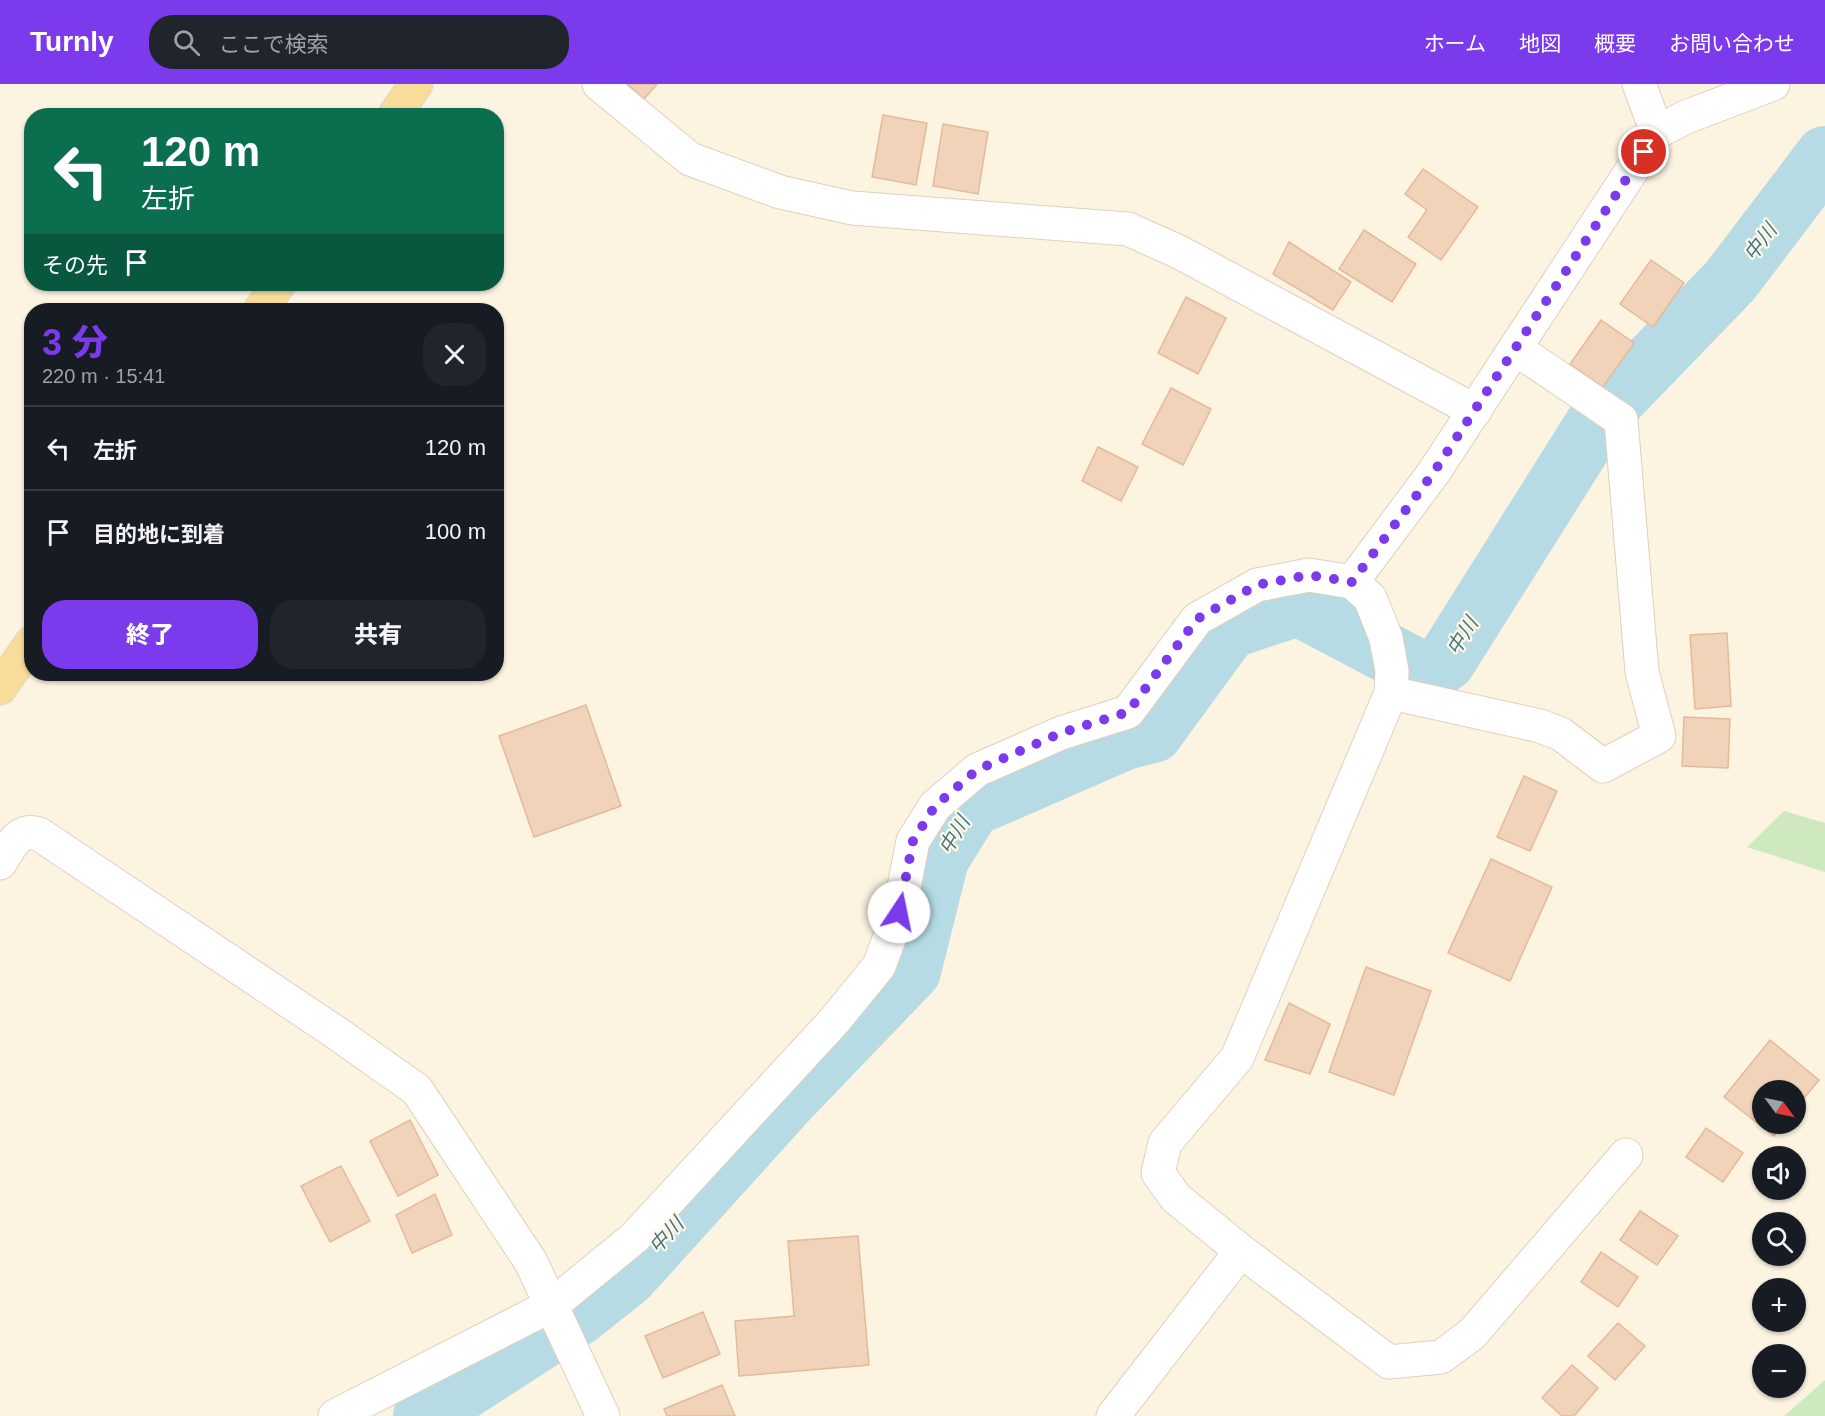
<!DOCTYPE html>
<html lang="ja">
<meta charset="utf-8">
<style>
:root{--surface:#171b24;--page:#20242c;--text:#f1f3f6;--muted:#9ea1a6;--line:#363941;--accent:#7c3aed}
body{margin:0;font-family:Arial,"Noto Sans JP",sans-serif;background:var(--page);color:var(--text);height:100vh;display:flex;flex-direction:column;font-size:22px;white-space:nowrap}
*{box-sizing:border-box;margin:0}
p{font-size:20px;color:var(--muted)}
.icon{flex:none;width:33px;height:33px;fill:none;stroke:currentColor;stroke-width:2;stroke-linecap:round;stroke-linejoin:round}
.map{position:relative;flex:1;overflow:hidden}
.drawer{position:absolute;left:24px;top:219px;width:480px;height:378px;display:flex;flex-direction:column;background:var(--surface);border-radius:24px;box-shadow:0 2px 4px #0004}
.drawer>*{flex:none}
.top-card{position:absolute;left:24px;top:24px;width:480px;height:183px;border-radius:24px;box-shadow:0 2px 4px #0004;background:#0b6e4f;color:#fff;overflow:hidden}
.needle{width:39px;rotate:123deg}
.controls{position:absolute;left:1752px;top:996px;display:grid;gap:12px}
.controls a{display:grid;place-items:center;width:54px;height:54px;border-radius:50%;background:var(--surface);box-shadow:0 2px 4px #0004;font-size:30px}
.pin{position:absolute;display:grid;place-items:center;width:51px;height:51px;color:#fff;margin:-26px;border:3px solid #fff;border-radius:50%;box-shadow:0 2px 6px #0007}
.me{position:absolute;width:66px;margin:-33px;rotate:11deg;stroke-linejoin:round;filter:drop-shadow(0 0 4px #0008)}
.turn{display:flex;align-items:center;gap:21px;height:126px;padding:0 18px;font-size:27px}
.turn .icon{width:78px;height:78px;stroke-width:2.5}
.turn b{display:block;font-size:42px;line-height:51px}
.then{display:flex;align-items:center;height:57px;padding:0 18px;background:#0003;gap:12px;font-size:22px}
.round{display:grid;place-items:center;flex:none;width:63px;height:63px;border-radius:24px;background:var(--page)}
.overview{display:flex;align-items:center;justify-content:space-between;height:102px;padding:0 18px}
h1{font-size:36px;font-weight:800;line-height:45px;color:var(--accent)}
.button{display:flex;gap:12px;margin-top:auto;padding:12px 18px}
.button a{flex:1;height:69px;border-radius:24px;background:var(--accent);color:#fff;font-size:24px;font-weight:800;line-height:69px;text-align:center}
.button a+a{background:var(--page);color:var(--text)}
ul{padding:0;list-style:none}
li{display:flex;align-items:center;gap:18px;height:84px;padding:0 18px;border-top:2px solid var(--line)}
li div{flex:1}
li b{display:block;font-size:22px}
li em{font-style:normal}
header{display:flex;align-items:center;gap:36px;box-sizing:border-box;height:84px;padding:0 30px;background:var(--accent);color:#fff}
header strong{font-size:28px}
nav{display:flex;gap:33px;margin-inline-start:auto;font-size:21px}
.search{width:420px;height:54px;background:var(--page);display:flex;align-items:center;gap:15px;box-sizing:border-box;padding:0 21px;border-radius:24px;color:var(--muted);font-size:22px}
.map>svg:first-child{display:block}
.green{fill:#cee9c0}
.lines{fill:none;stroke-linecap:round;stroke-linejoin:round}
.river{stroke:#b6dbe5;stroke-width:60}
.building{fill:#f1d3b9;stroke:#e3ba9a;stroke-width:1.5}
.minor-casing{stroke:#e0d0bd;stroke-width:35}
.major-casing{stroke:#ddd7d3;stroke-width:35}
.minor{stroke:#fff;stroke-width:33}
.major{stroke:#fadc9a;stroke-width:33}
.route{stroke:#7c3aed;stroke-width:10;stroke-dasharray:0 18}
.labels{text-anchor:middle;stroke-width:4.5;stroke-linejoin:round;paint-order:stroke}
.water-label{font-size:20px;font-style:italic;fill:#427685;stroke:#fff7e7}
</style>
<header>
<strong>Turnly</strong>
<div class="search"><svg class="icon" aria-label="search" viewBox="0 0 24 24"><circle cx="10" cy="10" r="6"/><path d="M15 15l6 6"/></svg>ここで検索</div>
<nav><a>ホーム</a><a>地図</a><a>概要</a><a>お問い合わせ</a></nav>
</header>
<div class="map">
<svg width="1825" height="1332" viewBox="0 0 1825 1332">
<rect width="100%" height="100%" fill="#fcf3e1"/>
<g class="green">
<polygon points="1784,727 1825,739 1825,788 1747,763"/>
<polygon points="1825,1296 1825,1332 1784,1332"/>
</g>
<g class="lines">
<g class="river">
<polyline points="1614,317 1730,197 1825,72"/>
<polyline points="423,1332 579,1231 627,1193 788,1015 911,887 939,775 971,723 1125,656 1153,649 1229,545 1298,522 1427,590 1446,577 1595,340"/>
</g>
</g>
<g class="building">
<polygon points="627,0 657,0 644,15"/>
<polygon points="883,31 927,39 916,101 872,93"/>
<polygon points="943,40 988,48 978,110 933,102"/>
<polygon points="1423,85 1478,123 1441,176 1408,153 1427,126 1405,110"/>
<polygon points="1364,146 1416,180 1392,218 1339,185"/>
<polygon points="1289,158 1351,198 1333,226 1273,190"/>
<polygon points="1651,176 1684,199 1653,243 1620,220"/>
<polygon points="1186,213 1226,234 1198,290 1158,269"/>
<polygon points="1601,236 1634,259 1603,303 1570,280"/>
<polygon points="1171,304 1211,325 1183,381 1142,360"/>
<polygon points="1098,363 1138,383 1121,417 1082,397"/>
<polygon points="1727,549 1731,622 1695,625 1690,551"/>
<polygon points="586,621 621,722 534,753 499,652"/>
<polygon points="1684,633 1730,635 1728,684 1682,682"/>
<polygon points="1524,692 1557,707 1530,767 1497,753"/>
<polygon points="1491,775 1552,803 1510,897 1448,869"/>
<polygon points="1366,883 1431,907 1394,1011 1329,988"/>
<polygon points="1289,919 1330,940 1310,990 1265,976"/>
<polygon points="1770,956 1819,996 1796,1024 1796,1006 1762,1006 1762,1040 1783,1040 1774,1052 1724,1013"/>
<polygon points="410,1036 438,1091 398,1112 370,1057"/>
<polygon points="1706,1044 1743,1069 1723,1098 1686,1073"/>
<polygon points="341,1082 370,1137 330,1158 301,1102"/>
<polygon points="435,1110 452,1151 412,1169 396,1131"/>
<polygon points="1640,1127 1678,1152 1657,1181 1620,1156"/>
<polygon points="858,1152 869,1281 739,1292 735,1237 794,1232 788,1157"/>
<polygon points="1601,1168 1638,1193 1618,1223 1581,1198"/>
<polygon points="703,1228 720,1270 663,1294 645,1252"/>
<polygon points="1618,1239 1645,1262 1615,1296 1588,1272"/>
<polygon points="1572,1281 1598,1304 1574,1332 1562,1332 1542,1314"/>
<polygon points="722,1301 735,1332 667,1332 664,1325"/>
</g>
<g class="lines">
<g class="minor-casing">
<g id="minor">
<polyline points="599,0 690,75 780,108 852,124 1128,145 1179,168 1475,327"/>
<polyline points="1639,0 1657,48"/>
<polyline points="1352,498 1434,388 1657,48 1686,33 1773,0"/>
<polyline points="1391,609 1540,642 1561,650 1603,682 1659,652 1642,588 1621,336 1516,265"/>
<path d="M0 779C11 763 17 743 39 750L338 950 417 1006 531 1178 603 1332"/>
<polyline points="335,1332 552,1221 634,1154 835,936 879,882 899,828 913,757 935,722 977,686 1061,649 1128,628 1197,535 1257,501 1309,491 1352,498 1370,514 1386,554 1392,587 1391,609 1237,974 1165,1059 1158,1089 1176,1114 1241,1167 1389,1278 1441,1273 1472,1250 1626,1071"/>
<polyline points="1113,1332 1241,1167"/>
</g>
</g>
<g class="major-casing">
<g id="major">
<polyline points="394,32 416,0"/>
<polyline points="260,226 279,200"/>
<polyline points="0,604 32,558"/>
</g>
</g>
<use href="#minor" class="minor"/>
<use href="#major" class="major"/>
</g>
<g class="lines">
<polyline class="route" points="899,828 913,757 935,722 977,686 1061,649 1128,628 1197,535 1257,501 1309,491 1352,498 1434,388 1644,68"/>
</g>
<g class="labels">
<g class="water-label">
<text transform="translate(1760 158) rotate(-53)" y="7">中川</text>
<text transform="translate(1462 552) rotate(-58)" y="7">中川</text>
<text transform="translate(954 751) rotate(-59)" y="7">中川</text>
<text transform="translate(666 1151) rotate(-47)" y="7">中川</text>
</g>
</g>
</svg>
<div class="controls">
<a><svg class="needle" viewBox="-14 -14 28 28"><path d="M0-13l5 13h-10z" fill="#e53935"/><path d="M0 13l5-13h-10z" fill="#9ea1a6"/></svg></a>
<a><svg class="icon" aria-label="sound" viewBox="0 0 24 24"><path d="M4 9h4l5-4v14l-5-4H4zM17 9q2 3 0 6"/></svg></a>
<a><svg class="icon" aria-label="search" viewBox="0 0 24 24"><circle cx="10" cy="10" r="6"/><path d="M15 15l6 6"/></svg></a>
<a>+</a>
<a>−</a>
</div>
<div class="pin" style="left:1644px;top:68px;background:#d93025"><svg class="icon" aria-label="arrive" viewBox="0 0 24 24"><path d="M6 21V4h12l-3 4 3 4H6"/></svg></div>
<svg class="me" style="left:899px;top:828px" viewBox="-20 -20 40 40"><circle r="19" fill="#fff"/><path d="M0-13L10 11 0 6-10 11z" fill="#7c3aed"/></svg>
<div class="top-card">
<div class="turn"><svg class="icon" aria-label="left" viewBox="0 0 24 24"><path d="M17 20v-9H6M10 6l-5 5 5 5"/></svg><div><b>120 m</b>左折</div></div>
<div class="then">その先<svg class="icon" aria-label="arrive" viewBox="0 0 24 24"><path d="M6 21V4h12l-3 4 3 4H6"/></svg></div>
</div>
<section class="drawer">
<div class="overview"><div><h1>3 分</h1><p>220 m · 15:41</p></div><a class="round"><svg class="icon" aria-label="close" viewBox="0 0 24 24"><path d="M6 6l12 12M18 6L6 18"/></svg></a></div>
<ul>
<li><svg class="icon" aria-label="left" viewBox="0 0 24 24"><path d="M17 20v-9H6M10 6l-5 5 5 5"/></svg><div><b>左折</b></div><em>120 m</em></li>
<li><svg class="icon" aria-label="arrive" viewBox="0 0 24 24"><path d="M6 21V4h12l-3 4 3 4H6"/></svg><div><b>目的地に到着</b></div><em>100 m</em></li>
</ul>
<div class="button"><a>終了</a><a>共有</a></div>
</section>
</div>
